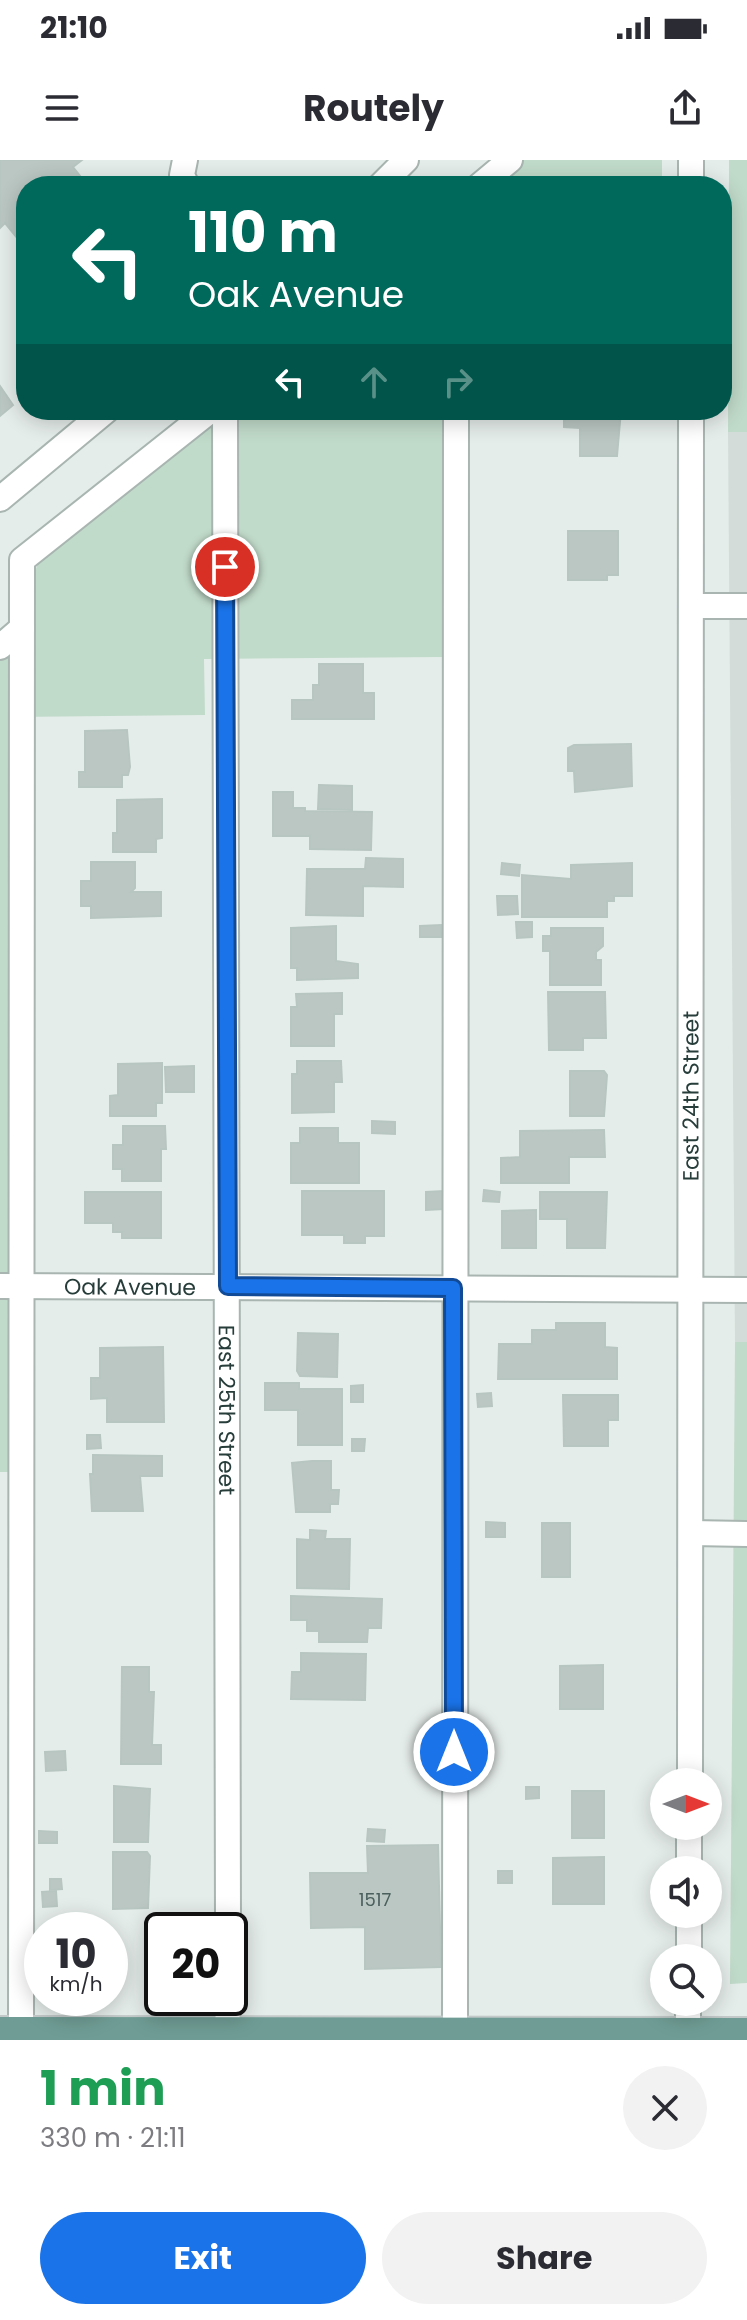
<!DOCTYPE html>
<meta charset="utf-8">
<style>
:root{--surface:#fff;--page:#f2f2f3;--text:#2b2b33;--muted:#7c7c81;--accent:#1a73e8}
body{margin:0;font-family:Poppins,sans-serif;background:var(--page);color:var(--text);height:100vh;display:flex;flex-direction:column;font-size:30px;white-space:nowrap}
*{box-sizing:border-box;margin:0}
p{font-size:26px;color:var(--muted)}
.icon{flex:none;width:44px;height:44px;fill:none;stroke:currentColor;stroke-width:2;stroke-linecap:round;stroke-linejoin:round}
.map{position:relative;height:1880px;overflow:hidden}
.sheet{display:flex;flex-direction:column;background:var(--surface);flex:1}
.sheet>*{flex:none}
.guide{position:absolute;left:16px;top:16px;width:716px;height:244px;border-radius:32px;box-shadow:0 4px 20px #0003;background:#00695c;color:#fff;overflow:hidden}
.needle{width:52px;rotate:90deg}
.buttons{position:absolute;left:650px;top:1608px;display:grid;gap:16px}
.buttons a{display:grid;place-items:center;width:72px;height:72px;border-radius:50%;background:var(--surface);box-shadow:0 4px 20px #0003;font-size:40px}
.speed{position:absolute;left:24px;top:1752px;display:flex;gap:16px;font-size:40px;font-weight:700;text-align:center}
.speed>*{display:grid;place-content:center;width:104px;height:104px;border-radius:50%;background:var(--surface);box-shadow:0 4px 20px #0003;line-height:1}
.speed small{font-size:20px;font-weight:400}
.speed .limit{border:4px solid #111;border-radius:12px;background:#fff;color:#111}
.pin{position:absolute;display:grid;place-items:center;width:68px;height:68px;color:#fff;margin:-34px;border:4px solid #fff;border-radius:50%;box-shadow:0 2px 8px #0007}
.me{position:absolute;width:88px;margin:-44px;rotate:0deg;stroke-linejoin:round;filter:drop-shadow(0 0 6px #0008)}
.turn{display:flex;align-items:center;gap:28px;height:168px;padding:0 40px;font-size:36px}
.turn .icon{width:104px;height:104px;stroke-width:2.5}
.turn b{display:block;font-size:56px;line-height:68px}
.lanes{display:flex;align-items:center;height:76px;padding:0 40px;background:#0003;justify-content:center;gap:40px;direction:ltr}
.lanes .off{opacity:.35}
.round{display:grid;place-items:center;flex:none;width:84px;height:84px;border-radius:42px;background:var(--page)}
.headline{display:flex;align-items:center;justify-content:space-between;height:136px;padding:0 40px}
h1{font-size:48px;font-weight:700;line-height:60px;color:#1e9e55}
.action{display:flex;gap:16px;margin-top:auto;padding:16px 40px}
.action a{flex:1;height:92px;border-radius:48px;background:var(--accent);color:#fff;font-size:32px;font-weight:700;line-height:92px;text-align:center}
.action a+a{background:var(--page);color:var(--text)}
.status{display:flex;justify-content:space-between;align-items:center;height:56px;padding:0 40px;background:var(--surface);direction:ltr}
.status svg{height:22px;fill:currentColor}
header{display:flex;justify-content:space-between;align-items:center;height:104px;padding:0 40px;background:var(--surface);font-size:36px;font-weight:700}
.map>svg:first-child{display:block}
.built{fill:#d3dcd9}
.green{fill:#c1dbca}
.building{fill:#bbc7c3;stroke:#b8c6c1;stroke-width:2}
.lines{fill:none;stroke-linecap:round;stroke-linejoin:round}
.minor-casing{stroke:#a8b5b1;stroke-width:28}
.major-casing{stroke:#c2c9c8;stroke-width:28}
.minor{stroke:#fff;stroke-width:24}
.major{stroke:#6f9d95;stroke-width:24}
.route-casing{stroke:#114b97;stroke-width:20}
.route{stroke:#1a73e8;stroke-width:14}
.labels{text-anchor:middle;stroke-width:7;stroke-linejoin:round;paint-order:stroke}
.number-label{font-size:18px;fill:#4b605c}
.street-label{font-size:22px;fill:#263d39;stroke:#f6f9f8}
</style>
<div class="status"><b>21:10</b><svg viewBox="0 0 49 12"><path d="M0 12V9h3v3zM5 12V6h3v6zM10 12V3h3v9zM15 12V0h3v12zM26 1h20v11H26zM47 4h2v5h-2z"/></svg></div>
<header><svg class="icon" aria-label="menu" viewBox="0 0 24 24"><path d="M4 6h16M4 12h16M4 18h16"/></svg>Routely<svg class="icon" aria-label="share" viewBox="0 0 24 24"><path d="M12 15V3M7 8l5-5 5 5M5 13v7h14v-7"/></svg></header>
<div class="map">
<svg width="747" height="1880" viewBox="0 0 747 1880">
<rect width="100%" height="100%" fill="#e5edea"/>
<polygon class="built" points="728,272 747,272 747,1182 735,1182"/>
<g class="green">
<polygon points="518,0 662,0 662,26 487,26"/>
<polygon points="729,0 747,0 747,272 728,272"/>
<path d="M221 250H446L444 497 204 499 205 555 14 557V1312H0V500C27 478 26 428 41 396Z"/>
<polygon points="735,1182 747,1182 747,1823 730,1824"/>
</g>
<g class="building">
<polygon points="0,0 82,0 73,7 85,22 80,26 26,26 26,75 18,79 5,63 0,68"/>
<polygon points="0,226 13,245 0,256"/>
<polygon points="564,250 621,250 617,296 580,296 580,268 564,267"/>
<polygon points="568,371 618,371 618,415 607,415 607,420 568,420"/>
<polygon points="319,504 363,504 363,533 374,533 374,559 292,559 292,540 313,540 313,525 319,525"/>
<polygon points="127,570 130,607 128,615 122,615 122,627 79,627 79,612 85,612 85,571"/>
<polygon points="631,584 632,626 575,632 574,611 568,611 568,588 574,585"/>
<polygon points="319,625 352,626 352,650 318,649"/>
<polygon points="273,632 293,632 293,648 305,648 305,651 372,652 371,690 310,689 310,676 273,676"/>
<polygon points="162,639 162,678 156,679 156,692 113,692 113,673 117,673 117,640"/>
<polygon points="366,698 403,699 403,727 363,726 363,756 306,755 307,709 365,709"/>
<polygon points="91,702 135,702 135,728 131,732 161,732 161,756 91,758 91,746 81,746 81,721 91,721"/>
<polygon points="502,703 520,705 519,716 501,714"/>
<polygon points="632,703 632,736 614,736 614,741 607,741 607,757 522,757 522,715 571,719 571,705"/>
<polygon points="497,736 517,736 518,754 498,755"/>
<polygon points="516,762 532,762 532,777 517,778"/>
<polygon points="441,765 441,777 420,777 420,766"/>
<polygon points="336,766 336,801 358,804 358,818 297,820 297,808 291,808 291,768"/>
<polygon points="551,768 603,768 603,786 596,792 596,800 601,800 601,825 550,825 550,791 543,791 543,776 551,776"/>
<polygon points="548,832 605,832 606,878 583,878 583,890 549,890"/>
<polygon points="342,833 342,854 334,854 334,886 291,886 291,847 297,847 296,834"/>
<polygon points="297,901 341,901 342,922 334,922 334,952 292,953 292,914 297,914"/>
<polygon points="162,903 162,943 156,943 156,956 110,956 110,936 118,935 118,904"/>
<polygon points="194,906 194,932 166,932 165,907"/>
<polygon points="570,911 604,911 607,915 604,956 570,956"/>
<polygon points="372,961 395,962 395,974 372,973"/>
<polygon points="123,966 165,966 166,989 161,989 161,1021 122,1021 122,1009 113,1009 113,985 123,985"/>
<polygon points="300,968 338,968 338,983 359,983 359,1023 291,1023 291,983 300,983"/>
<polygon points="604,970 605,997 569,997 569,1023 501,1023 501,998 520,997 520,971"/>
<polygon points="484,1030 500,1032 499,1042 483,1041"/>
<polygon points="302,1031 384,1031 384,1076 365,1076 365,1083 344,1083 344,1075 302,1075"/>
<polygon points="444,1031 444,1049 426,1050 426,1032"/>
<polygon points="85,1032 161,1032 161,1078 122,1078 122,1072 113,1072 113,1063 85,1063"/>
<polygon points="540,1032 607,1032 605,1088 567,1088 567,1059 540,1059"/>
<polygon points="536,1050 536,1088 502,1088 502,1051"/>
<polygon points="556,1163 605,1163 605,1187 617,1188 617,1219 498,1219 499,1184 532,1184 532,1170 556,1170"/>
<polygon points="298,1173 338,1174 337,1217 300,1216 297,1211"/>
<polygon points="163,1187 164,1262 107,1262 107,1238 91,1239 91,1218 100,1218 100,1188"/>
<polygon points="265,1223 299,1223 299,1229 342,1229 342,1285 298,1285 298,1250 265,1250"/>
<polygon points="363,1225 363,1242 351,1242 351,1226"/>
<polygon points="491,1233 492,1246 478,1247 477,1234"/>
<polygon points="563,1235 618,1235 618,1260 608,1260 608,1286 564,1286"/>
<polygon points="87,1275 100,1275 101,1288 87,1289"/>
<polygon points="352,1279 365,1279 364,1291 352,1291"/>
<polygon points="93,1295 162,1296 162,1316 140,1316 143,1351 92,1351 90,1314 93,1314"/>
<polygon points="312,1301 331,1301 331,1330 339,1330 338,1344 330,1344 330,1352 296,1352 292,1303"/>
<polygon points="486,1362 505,1363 505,1377 486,1377"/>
<rect x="542" y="1363" width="28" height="54"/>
<polygon points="310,1370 326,1371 325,1379 350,1379 349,1429 297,1428 297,1379 310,1380"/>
<polygon points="291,1436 382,1439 381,1468 368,1468 367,1482 319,1482 319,1471 307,1471 307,1460 291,1460"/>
<polygon points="301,1493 366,1494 365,1540 291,1539 292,1512 301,1512"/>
<polygon points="603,1505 603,1549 560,1549 560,1506"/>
<polygon points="122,1507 149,1507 149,1532 154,1532 152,1585 161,1585 161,1604 121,1604"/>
<polygon points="65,1591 66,1610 46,1611 45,1592"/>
<polygon points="114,1626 150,1629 148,1682 114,1682"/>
<polygon points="526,1627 539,1627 539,1638 526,1639"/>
<rect x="572" y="1631" width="32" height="47"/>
<polygon points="368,1669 385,1670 384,1682 367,1681"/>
<polygon points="39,1671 57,1672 57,1683 39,1683"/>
<polygon points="438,1685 441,1807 365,1809 365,1767 311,1768 310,1713 368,1713 367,1686"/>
<polygon points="113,1692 147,1692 150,1696 148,1748 113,1749"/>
<polygon points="604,1697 604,1744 553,1744 553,1698"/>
<rect x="498" y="1711" width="14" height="12"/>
<polygon points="50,1719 61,1719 62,1729 50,1730"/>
<polygon points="56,1731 57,1746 43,1747 42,1732"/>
</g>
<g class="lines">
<g class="minor-casing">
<g id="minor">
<polyline points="185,0 182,15 187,26"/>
<polyline points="691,0 691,26"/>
<polyline points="380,26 406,0"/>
<polyline points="479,26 510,0"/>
<path id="s1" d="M225 250 228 1770"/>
<polyline points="0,339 107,250"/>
<polyline points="691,446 747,446"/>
<polyline points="0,487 22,468"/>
<path id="s2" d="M0 1126 747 1130"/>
<polyline points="691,1373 747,1374"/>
<path id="s3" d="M690 1622 691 250"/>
<polyline points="689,1710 689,1666"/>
<polyline points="689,1798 689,1754"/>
<polyline points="21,1869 22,400 211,250"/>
<polyline points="455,1870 456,250"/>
<polyline points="227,1880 228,1838"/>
<polyline points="688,1880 688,1842"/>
</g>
</g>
<g class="major-casing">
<polyline id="major" points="0,1869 747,1870"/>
</g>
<use href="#minor" class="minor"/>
<use href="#major" class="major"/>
</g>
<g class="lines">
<g class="route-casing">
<polyline id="route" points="225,407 228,1126 453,1128 454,1592"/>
</g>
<use href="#route" class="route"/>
</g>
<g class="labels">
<g class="number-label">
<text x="375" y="1746">1517</text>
</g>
<g class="street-label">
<text dy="8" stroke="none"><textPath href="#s3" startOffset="686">East 24th Street</textPath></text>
<text dy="8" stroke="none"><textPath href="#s2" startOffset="130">Oak Avenue</textPath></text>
<text dy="8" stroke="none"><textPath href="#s1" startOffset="1000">East 25th Street</textPath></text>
</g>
</g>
</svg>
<div class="buttons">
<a><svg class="needle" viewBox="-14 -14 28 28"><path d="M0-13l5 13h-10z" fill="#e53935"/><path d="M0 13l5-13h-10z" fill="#7c7c81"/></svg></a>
<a><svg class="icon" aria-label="sound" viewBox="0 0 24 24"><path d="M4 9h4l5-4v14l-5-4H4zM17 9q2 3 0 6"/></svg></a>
<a><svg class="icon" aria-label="search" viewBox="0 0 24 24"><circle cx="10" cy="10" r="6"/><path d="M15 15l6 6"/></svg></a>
</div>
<div class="speed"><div>10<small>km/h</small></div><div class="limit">20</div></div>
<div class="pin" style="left:225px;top:407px;background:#d93025"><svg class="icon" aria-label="arrive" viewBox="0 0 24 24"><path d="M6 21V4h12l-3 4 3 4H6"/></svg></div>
<svg class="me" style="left:454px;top:1592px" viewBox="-20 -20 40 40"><circle r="17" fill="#1a73e8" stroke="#fff" stroke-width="3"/><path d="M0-11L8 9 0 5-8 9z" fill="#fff"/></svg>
<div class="guide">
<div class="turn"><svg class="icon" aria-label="left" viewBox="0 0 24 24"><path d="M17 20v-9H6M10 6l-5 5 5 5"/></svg><div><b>110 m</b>Oak Avenue</div></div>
<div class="lanes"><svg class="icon" aria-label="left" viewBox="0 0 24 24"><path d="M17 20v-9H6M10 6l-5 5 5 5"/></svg><svg class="icon off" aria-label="ahead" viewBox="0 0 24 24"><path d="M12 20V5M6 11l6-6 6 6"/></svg><svg class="icon off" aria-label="right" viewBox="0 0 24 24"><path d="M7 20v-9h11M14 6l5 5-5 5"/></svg></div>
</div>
</div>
<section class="sheet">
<div class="headline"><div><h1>1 min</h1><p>330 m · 21:11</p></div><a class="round"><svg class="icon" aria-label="close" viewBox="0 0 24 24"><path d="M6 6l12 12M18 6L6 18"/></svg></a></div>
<div class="action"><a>Exit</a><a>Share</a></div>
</section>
